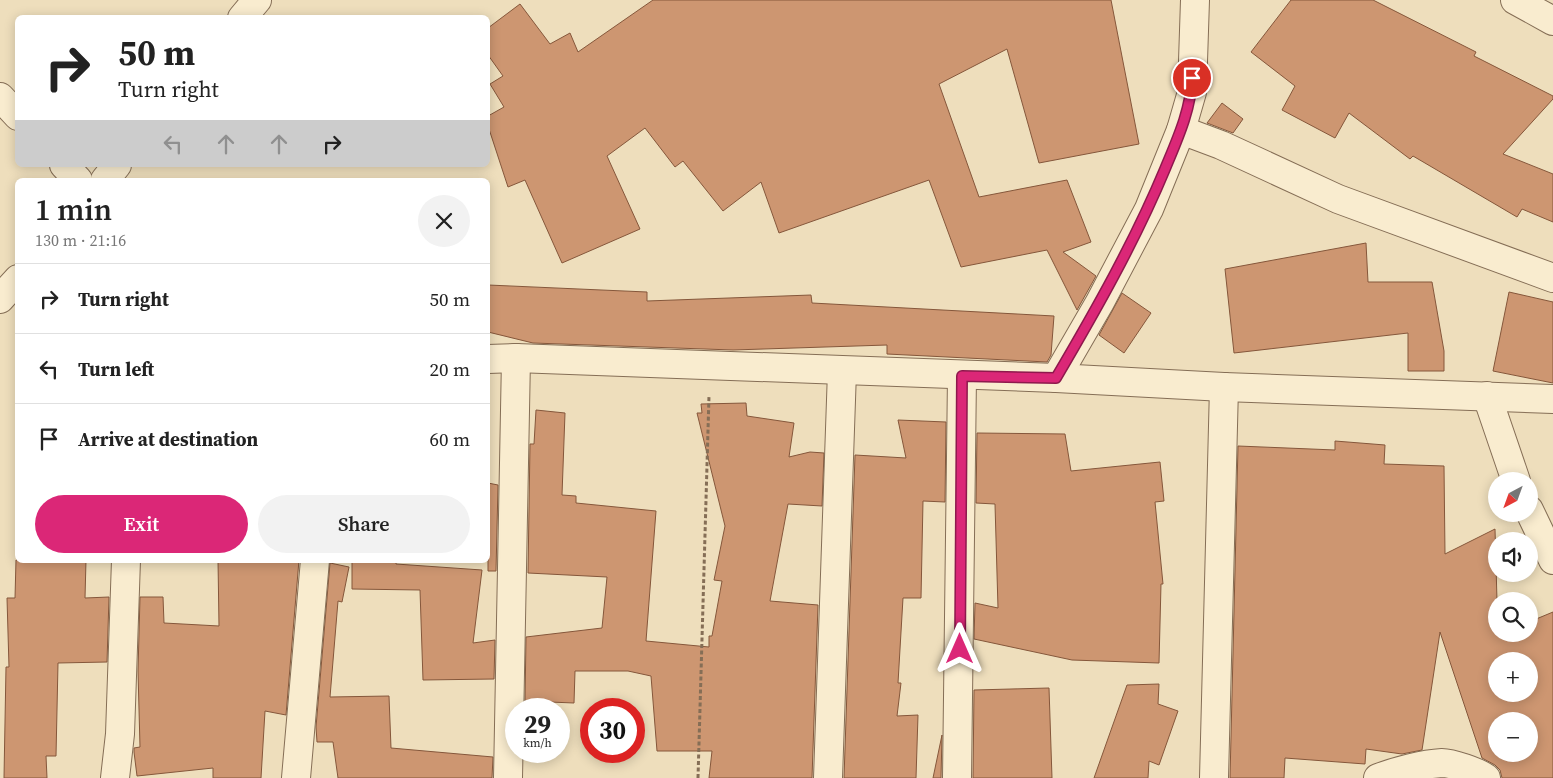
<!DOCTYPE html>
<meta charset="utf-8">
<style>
:root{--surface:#fff;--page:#f2f2f2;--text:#222;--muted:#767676;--line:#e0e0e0;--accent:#db2777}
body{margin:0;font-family:"Source Serif 4",serif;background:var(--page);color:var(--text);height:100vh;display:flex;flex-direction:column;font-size:19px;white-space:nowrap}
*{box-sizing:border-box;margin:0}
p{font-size:16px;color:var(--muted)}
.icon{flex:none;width:28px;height:28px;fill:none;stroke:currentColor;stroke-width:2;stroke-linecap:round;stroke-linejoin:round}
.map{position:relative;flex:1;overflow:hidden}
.drawer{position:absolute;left:15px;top:178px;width:475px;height:385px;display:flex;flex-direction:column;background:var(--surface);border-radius:8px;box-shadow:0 2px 12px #0003}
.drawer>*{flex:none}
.guide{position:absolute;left:15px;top:15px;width:475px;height:152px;border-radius:8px;box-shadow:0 2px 12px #0003;background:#fff;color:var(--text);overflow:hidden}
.needle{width:32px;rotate:221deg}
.tools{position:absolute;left:1488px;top:472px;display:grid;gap:10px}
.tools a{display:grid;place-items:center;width:50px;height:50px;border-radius:50%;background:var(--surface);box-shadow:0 2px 12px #0003;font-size:25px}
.speed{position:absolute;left:505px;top:698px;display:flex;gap:10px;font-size:25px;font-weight:700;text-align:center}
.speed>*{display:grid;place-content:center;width:65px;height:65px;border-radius:50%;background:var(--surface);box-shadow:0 2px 12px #0003;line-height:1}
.speed small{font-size:12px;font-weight:400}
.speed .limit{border:8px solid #d22;background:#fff;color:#111}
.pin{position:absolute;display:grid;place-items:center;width:42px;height:42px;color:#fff;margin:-21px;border:2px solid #fff;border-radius:50%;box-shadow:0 1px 5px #0007}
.me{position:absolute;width:55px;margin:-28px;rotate:0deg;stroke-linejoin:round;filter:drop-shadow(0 0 4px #0008)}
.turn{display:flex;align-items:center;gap:18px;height:105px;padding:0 20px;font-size:22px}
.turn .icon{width:65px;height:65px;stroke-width:2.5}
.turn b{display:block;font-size:35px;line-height:42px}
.lanes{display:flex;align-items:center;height:48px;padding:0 20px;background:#0003;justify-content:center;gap:25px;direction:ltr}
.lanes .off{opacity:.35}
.round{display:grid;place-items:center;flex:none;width:52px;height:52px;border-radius:26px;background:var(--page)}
.summary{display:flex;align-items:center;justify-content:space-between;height:85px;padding:0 20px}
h1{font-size:30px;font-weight:600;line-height:38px}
.cta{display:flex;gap:10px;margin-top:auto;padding:10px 20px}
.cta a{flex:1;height:58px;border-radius:30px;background:var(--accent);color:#fff;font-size:20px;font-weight:600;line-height:58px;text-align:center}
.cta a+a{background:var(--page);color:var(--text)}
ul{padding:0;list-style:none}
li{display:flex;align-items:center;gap:15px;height:70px;padding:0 20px;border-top:1px solid var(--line)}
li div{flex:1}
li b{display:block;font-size:19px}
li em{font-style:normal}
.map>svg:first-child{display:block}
.building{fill:#cd9671;stroke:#85573b;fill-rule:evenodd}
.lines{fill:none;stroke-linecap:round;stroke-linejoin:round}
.minor-casing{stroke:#856e56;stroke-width:30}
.tertiary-casing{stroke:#856e56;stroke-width:30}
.path{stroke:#856e56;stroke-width:3;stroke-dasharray:4 2.5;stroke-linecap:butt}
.minor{stroke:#f9eccf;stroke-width:28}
.tertiary{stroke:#f9eccf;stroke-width:28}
.route-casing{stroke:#8e194d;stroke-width:12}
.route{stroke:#db2777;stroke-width:9}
</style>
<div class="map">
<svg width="1553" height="778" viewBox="0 0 1553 778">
<rect width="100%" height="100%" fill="#eedebc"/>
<g class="building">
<polygon points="653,0 1111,0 1139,144 1039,163 1007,49 939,84 979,197 1067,180 1091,242 1063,252 1096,276 1077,310 1047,250 961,267 929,180 779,233 761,182 723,211 683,161 675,167 645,128 607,156 640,229 562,263 525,180 508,187 488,126 488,116 504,107 490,84 503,76 488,55 488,28 520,4 550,44 570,33 578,52"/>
<polygon points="1291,0 1373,0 1476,52 1474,56 1553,96 1553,99 1503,154 1553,174 1553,222 1522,209 1517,217 1413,156 1410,159 1349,113 1335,138 1282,110 1295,86 1251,52"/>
<polygon points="1222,103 1243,119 1233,133 1207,123"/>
<polygon points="1366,243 1368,282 1432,282 1444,351 1444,371 1408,371 1408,333 1234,353 1225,269"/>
<polygon points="488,285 647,292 647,301 811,295 812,303 1054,316 1051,355 1047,362 887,354 887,345 733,350 533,343 488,332"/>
<polygon points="1509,292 1553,302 1553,383 1493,371"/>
<polygon points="1122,293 1151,313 1124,353 1099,335"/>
<polygon points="746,403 747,416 794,423 789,457 810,452 824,453 822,506 788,504 770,601 818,605 812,778 709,778 712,751 657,751 651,676 628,671 575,671 574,703 525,701 526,637 602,628 607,577 528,573 530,444 534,444 536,410 565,413 562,495 576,496 576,503 656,511 646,641 709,647 709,636 712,636 722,581 714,580 725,526 697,413 702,413 701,404"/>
<polygon points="898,420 946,422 945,502 923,501 921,598 903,598 898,683 901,683 897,716 918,715 916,778 844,778 855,455 906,458"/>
<polygon points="977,433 1065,434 1071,471 1160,462 1164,501 1155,502 1163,584 1161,584 1159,663 1072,660 974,639 975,603 998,608 995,504 976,503"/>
<path d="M1335 441 1385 445 1384 464 1444 466 1445 554 1495 529 1497 601 1496 634H1529V622L1553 612V778H1502L1500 770 1495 765 1482 758 1440 632 1422 750 1402 754 1366 749 1365 764 1285 758 1284 778H1230L1238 446 1335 450ZM1496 661H1529V694H1496ZM1496 721H1529V754H1496Z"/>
<polygon points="488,483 498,485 496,571 488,571"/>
<polygon points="16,560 86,560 85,598 109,597 107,662 58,663 56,756 46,756 47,778 4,778 6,667 9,667 7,598 15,598"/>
<polygon points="218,560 299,560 286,715 265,711 261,778 213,778 213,768 137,776 134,752 134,748 140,747 138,671 140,597 163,597 164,623 219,626"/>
<polygon points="352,560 396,560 396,564 482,570 473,643 495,640 494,679 423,680 420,590 352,589"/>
<polygon points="330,563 349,567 342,602 338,601 330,697 389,696 391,748 493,757 492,778 338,778 333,742 317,742 316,727"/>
<polygon points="1159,684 1158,704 1178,711 1159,765 1149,761 1148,778 1094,778 1127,685"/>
<polygon points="1049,688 1052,778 973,778 974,690"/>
<polygon points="942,735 941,778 933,778"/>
</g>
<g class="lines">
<g class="minor-casing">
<g id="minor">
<polyline points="1515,0 1553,21"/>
<polyline points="242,18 257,0"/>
<polyline points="1181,130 1221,145 1338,199 1553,278"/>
<polyline points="105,180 117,165"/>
<polyline points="1056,378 1100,302 1149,209 1181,130 1192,92 1195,0"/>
<polyline points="1487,396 1516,481"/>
<polyline points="1529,510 1553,560"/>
<polyline points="115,778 120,734 126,560"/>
<polyline points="296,778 315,560"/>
<polyline points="508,778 516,358"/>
<polyline points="828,778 842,371"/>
<polyline points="957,778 962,376"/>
<polyline points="1214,778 1224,387"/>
<path d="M1378 778C1396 771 1423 764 1442 763 1452 763 1478 772 1486 778"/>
</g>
</g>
<g class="tertiary-casing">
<g id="tertiary">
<polyline points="0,97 18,116"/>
<polyline points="64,165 78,180"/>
<polyline points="0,299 18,279"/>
<polyline points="488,359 516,358 1056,378 1224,387 1553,399"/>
</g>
</g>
<polyline class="path" points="698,778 709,396"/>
<use href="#minor" class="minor"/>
<use href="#tertiary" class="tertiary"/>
</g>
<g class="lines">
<g class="route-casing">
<path id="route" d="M960 649 962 376 1056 378C1096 310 1135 241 1165 169 1177 140 1191 110 1192 78"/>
</g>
<use href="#route" class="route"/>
</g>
</svg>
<div class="tools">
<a><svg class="needle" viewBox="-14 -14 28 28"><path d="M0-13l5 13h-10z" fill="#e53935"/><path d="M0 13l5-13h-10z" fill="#767676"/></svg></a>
<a><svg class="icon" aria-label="sound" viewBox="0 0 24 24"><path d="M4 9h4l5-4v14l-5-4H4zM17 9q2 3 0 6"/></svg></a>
<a><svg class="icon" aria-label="search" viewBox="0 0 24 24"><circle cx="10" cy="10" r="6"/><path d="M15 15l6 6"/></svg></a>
<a>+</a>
<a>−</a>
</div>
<div class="speed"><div>29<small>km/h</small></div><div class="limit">30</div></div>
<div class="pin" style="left:1192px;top:78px;background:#d93025"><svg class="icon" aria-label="arrive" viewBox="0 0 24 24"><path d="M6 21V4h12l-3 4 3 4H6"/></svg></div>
<svg class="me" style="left:960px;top:649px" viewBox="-20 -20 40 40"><path d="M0-17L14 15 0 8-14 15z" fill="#db2777" stroke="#fff" stroke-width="4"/></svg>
<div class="guide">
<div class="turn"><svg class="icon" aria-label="right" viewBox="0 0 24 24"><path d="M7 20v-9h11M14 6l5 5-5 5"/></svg><div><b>50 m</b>Turn right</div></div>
<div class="lanes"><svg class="icon off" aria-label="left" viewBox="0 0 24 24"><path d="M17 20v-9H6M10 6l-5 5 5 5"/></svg><svg class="icon off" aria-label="ahead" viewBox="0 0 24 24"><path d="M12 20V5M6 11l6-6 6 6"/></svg><svg class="icon off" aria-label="ahead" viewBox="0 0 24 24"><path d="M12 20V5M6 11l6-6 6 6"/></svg><svg class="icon" aria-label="right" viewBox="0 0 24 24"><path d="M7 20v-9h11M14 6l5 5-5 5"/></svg></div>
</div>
<section class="drawer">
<div class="summary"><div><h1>1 min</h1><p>130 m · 21:16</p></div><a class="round"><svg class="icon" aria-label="close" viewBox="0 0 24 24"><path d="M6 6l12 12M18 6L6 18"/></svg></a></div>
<ul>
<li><svg class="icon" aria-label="right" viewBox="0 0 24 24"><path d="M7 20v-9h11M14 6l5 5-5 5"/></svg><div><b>Turn right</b></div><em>50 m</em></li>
<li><svg class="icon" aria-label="left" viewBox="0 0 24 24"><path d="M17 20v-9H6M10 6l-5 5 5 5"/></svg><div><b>Turn left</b></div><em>20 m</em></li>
<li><svg class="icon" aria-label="arrive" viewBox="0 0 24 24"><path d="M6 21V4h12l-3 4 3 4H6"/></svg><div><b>Arrive at destination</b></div><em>60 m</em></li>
</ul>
<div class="cta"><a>Exit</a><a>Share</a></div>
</section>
</div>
